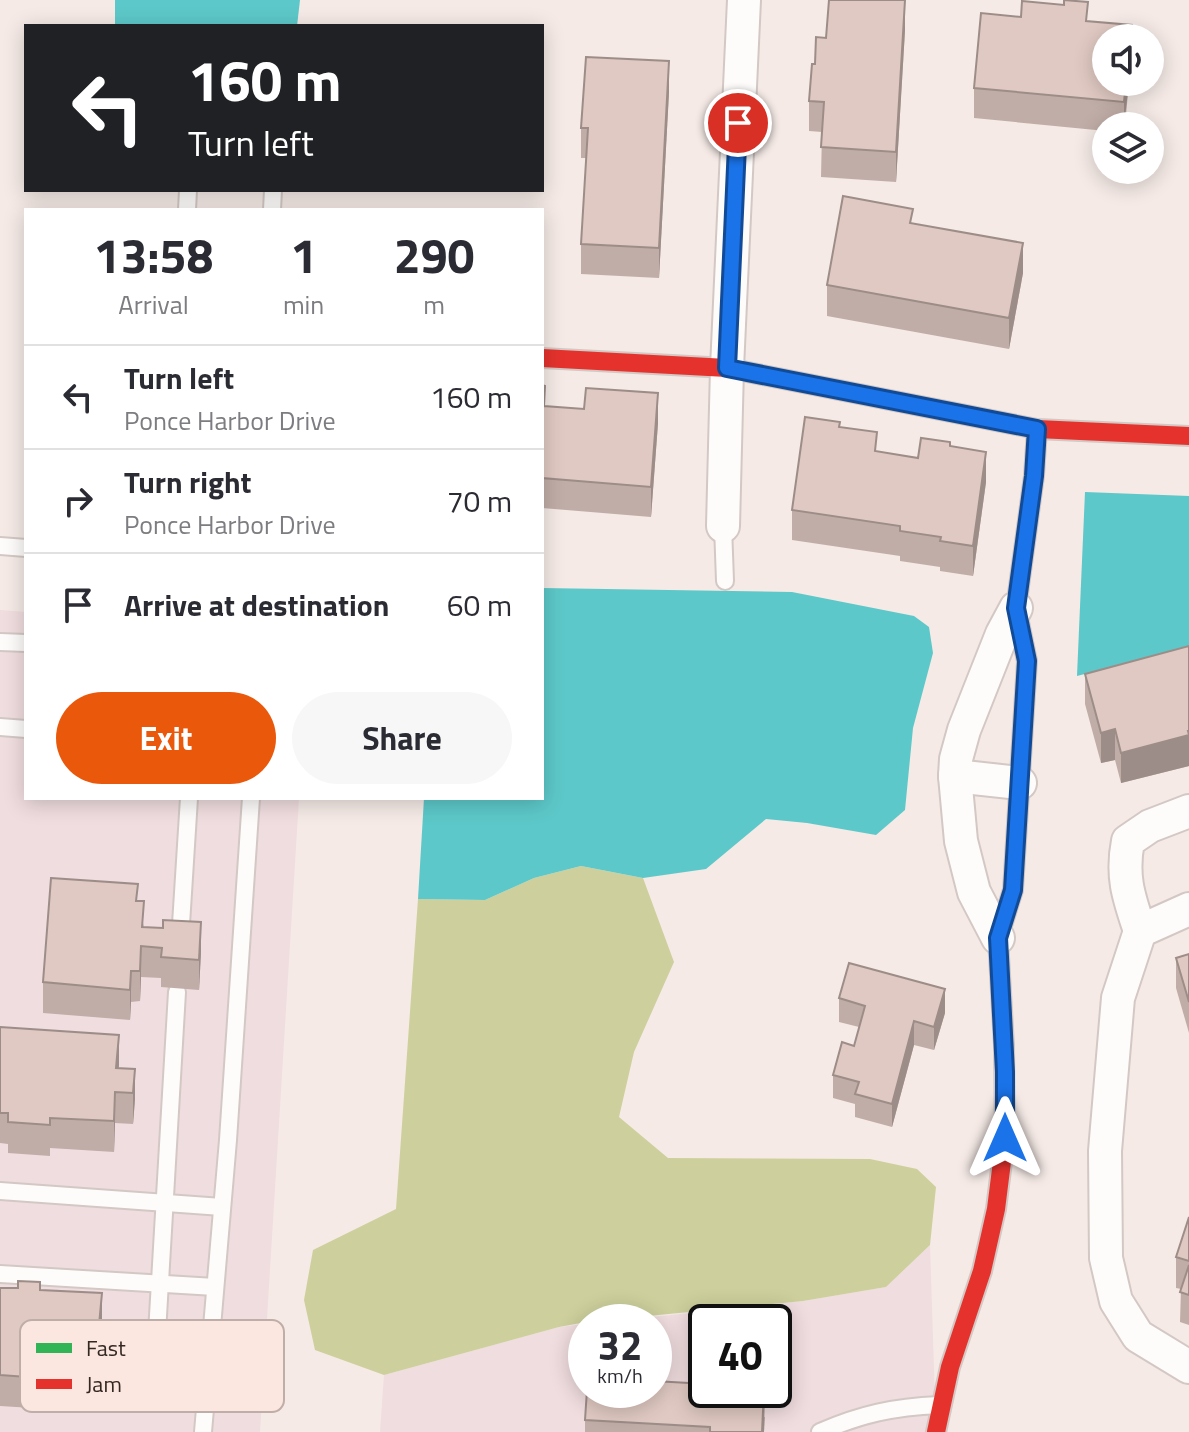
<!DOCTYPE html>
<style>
:root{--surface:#fff;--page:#f7f7f7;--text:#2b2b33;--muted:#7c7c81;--line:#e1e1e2;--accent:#ea580c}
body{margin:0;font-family:"Titillium Web",sans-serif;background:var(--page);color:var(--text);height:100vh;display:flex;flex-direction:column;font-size:30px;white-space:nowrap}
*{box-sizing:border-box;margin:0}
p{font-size:26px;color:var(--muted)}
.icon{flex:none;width:44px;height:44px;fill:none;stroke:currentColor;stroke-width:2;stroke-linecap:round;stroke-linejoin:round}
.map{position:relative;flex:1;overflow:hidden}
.details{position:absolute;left:24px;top:208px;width:520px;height:592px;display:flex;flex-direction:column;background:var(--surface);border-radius:0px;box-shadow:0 4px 20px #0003}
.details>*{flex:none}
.guide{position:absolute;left:24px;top:24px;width:520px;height:168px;border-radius:0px;box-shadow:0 4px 20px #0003;background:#202124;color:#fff;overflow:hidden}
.controls{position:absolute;left:1092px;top:24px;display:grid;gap:16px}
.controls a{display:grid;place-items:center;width:72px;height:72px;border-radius:50%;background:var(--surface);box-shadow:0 4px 20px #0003;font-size:40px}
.speed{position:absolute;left:568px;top:1304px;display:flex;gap:16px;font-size:40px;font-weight:700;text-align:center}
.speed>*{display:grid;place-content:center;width:104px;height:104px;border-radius:50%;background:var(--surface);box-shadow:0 4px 20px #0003;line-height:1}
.speed small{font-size:20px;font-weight:400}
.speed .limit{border:4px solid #111;border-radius:12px;background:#fff;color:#111}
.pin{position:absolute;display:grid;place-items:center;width:68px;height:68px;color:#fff;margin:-34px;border:4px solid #fff;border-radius:50%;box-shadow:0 2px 8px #0007}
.me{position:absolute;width:88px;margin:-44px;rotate:0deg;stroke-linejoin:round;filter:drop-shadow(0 0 6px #0008)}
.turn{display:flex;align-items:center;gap:28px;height:168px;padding:0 32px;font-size:36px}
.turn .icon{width:104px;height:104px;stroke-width:2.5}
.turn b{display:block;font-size:56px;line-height:68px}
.eta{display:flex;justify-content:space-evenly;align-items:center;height:136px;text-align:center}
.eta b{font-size:48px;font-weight:700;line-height:56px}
.primary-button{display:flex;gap:16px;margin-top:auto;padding:16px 32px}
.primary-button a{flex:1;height:92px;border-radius:48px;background:var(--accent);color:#fff;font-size:32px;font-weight:700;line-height:92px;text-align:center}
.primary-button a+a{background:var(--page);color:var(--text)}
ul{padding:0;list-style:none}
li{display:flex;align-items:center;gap:24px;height:104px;padding:0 32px;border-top:2px solid var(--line)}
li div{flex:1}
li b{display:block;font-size:30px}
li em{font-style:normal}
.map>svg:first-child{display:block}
.commercial{fill:#f0dddf;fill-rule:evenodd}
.forest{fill:#cdd09c}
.water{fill:#5dc8c9}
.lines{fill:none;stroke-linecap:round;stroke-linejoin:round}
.lane-casing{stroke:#d3c8c4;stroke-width:20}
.street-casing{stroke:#d3c8c4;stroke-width:36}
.fast-casing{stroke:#d3c8c4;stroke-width:22}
.jam-casing{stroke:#d3c8c4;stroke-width:22}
.lane{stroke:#fefcfb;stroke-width:16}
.street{stroke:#fefcfb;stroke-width:32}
.fast{stroke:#30b455;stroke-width:18}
.jam{stroke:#e5322d;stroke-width:18}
.wall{fill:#c1ada7}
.shaded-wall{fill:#9d8d88}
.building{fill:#e0c9c2;stroke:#9d8d88;stroke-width:2}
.route-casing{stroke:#114b97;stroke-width:20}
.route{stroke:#1a73e8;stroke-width:14}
.key{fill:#fbe7e0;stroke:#bfada7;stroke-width:2}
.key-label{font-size:22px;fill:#332722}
</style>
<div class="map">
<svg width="1189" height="1432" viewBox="0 0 1189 1432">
<rect width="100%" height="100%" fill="#f5eae6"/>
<g class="commercial">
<polygon points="0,610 26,612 26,798 299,798 260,1432 0,1432"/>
<path d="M930 1245 936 1432H380L384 1375 559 1327 586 1324V1390H654V1322H605L803 1301 886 1287ZM706 1322H774V1390H706Z"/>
</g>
<polygon class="forest" points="581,866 643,878 674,962 634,1052 619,1117 668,1158 870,1159 917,1169 936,1187 930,1245 886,1287 803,1301 586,1322 559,1327 384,1375 315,1350 304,1300 313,1250 396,1209 418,899 485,900 534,878"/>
<g class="water">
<polygon points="115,0 300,0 297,26 115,26"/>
<polygon points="1085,492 1189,496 1189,647 1077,676"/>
<polygon points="542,588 792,592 914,616 929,627 933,653 913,728 905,810 876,835 807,823 766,819 706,869 643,878 581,866 534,878 485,900 418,899 424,798 542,798"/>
</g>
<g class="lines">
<g class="lane-casing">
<g id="lane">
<polyline points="187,210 188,190"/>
<polyline points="272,210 273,190"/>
<polyline points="723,526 725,581"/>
<polyline points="0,546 26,548"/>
<polyline points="0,642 26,643"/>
<polyline points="0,727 26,729"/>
<polyline points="180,940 189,798"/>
<polyline points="0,1191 222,1207"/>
<polyline points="0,1274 215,1287"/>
<polyline points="153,1401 177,992"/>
<polyline points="203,1432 228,1140 251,798"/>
<path d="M820 1432C861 1414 894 1407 939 1405"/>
</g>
</g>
<g class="street-casing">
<g id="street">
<polyline points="723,526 727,368 744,0"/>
<polyline points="955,776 1020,783"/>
<polyline points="1189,909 1140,931 1118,998 1105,1151 1106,1258 1116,1301 1138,1336 1189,1367"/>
<path d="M1140 931C1129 898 1121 877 1128 841L1150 826 1189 811"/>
<polyline points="998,938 974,892 961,841 955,776 956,759 964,730 1002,634 1016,608"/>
</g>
</g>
<g class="fast-casing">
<polyline id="fast" points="1004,1046 998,938 1013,890 1027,661 1016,608 1034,476 1037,429"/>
</g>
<g class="jam-casing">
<g id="jam">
<polyline points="542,358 727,368 1037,429 1189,436"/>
<polyline points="936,1432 950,1367 982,1271 996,1209 1005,1138 1004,1046"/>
</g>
</g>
<use href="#lane" class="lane"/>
<use href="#street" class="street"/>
<use href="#fast" class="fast"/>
<use href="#jam" class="jam"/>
</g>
<g class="wall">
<polygon points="1021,17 1088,22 1132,38 1106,82 1129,82 1125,126 1106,126 1106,131 974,118 974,88"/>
<polygon points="905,30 896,182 821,177 822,132 809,131 809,101 815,64 826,38"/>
<polygon points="669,92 659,278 581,274 581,244 586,158 581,158 581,128"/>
<polygon points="913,223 1023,273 1009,349 827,316 827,285"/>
<polygon points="542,385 545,406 658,423 651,517 542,508"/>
<polygon points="840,427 877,452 918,458 950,446 986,482 973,576 940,571 940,567 900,561 900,556 792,540 792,510"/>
<polygon points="1189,646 1189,766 1121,783 1115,760 1101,763 1085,704 1085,674"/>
<polygon points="138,901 144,927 201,952 199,990 161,987 161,978 141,977 140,1001 131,1002 130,1020 43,1013 43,982"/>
<polygon points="1189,954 1189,1033 1176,988 1176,958"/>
<polygon points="839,998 945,1013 934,1050 914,1045 892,1127 855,1117 855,1104 833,1098 833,1075 854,1046 859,1027 839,1022"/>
<polygon points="0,1027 119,1068 135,1069 135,1099 133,1124 115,1123 114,1152 50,1148 50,1156 8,1153 8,1144 0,1143"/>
<polygon points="1189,1217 1189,1325 1180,1322 1181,1289 1176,1288 1176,1257"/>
<polygon points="0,1288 40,1290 102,1325 118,1326 118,1357 116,1379 99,1379 96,1412 0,1406"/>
<polygon points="765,1417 764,1432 585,1432 585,1420"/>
</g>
<g class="shaded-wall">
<polygon points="905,0 905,30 896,182 896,152"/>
<polygon points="669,61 669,92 659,278 659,248"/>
<polygon points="1126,82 1129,82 1124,126 1124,102"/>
<polygon points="1023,243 1023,273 1009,349 1009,318"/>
<polygon points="658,393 658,423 651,517 651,487"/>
<polygon points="986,452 986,482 973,576 973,546"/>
<polygon points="1115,729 1115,760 1101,763 1101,733"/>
<polygon points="1189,731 1189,766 1121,783 1121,753"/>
<polygon points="201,922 201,952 199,990 199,960"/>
<polygon points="141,946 141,977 140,1001 140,971"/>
<polygon points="131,971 131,1002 130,1020 130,990"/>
<polygon points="945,989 945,1013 934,1050 934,1027"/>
<polygon points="914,1021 914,1045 892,1127 892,1104"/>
<polygon points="119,1035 119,1065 117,1092 116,1068"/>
<polygon points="135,1069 135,1099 133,1124 133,1093"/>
<polygon points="115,1092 115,1123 114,1152 114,1121"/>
<polygon points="102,1293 102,1324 100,1349 99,1325"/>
<polygon points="118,1326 118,1357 116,1379 116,1349"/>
<polygon points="99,1349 99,1379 96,1412 96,1382"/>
<polygon points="765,1390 764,1432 762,1432"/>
</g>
<g class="building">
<polygon points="829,0 905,0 896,152 821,147 824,102 809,101 812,64 815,64 816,37 826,38"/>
<polygon points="1064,0 1088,2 1086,21 1132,25 1130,38 1106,38 1106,82 1126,82 1124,102 974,88 981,13 1021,17 1022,1 1064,5"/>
<polygon points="586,57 669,61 659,248 581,244 588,128 581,128"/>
<polygon points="843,196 913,209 910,223 1023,243 1009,318 827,285"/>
<polygon points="542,385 545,386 544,406 584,409 586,388 658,393 651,487 542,478"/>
<polygon points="805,417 840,422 839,427 877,432 875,451 918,458 921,438 950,442 950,446 986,452 973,546 940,541 941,537 900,531 900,526 792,510"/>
<polygon points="1189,646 1189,731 1188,731 1189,735 1121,753 1115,729 1101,733 1085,674"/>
<polygon points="51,878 138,884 136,901 144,901 142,927 163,928 163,920 201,922 199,960 161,957 162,948 141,946 140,971 131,971 130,990 43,982"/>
<polygon points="1189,954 1189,1002 1176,958"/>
<polygon points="849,963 945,989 934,1027 914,1021 892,1104 855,1094 859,1082 833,1075 842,1042 854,1046 865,1006 839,998"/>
<polygon points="0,1027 119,1035 116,1068 135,1069 133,1093 115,1092 114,1121 50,1118 50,1125 8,1122 8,1113 0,1113"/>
<polygon points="1189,1217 1189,1261 1176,1257"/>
<polygon points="1189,1265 1189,1295 1180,1292"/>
<polygon points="18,1281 40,1282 40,1290 102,1293 99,1325 118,1326 116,1349 99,1349 96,1382 0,1375 0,1288 18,1288"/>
<polygon points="654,1381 706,1384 706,1390 764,1390 762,1432 710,1432 710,1427 585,1420 587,1390 654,1390"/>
</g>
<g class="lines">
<g class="route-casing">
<polyline id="route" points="738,123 727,368 1037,429 1034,476 1016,608 1027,661 1013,890 998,938 1005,1072 1005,1138"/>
</g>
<use href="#route" class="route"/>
</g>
<rect x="20" y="1320" width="264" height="92" rx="12" class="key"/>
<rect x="36" y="1343" width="36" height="10" fill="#30b455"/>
<rect x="36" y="1379" width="36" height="10" fill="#e5322d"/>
<g class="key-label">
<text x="86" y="1356">Fast</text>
<text x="86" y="1392">Jam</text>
</g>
</svg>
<div class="controls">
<a><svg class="icon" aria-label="sound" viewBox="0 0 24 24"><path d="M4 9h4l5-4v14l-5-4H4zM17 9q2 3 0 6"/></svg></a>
<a><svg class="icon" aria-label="layers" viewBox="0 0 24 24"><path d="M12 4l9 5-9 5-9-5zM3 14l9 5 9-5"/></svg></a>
</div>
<div class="speed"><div>32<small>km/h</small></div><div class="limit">40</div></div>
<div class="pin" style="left:738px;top:123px;background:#d93025"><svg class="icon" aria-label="arrive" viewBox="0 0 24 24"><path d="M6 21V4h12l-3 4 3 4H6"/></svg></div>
<svg class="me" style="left:1005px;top:1138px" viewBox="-20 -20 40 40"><path d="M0-17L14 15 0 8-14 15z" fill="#1a73e8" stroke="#fff" stroke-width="4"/></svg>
<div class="guide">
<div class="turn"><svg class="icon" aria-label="left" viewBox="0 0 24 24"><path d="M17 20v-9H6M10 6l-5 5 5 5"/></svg><div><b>160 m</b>Turn left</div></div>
</div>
<section class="details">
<div class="eta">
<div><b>13:58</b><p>Arrival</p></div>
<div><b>1</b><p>min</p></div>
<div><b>290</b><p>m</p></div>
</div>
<ul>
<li><svg class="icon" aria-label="left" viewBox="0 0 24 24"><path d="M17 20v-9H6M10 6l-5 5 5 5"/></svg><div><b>Turn left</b><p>Ponce Harbor Drive</p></div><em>160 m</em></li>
<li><svg class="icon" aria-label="right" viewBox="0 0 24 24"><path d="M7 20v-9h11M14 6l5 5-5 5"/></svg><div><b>Turn right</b><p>Ponce Harbor Drive</p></div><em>70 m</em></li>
<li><svg class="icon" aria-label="arrive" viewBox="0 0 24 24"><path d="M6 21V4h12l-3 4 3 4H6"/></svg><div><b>Arrive at destination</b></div><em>60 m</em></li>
</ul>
<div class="primary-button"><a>Exit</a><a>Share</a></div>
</section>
</div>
